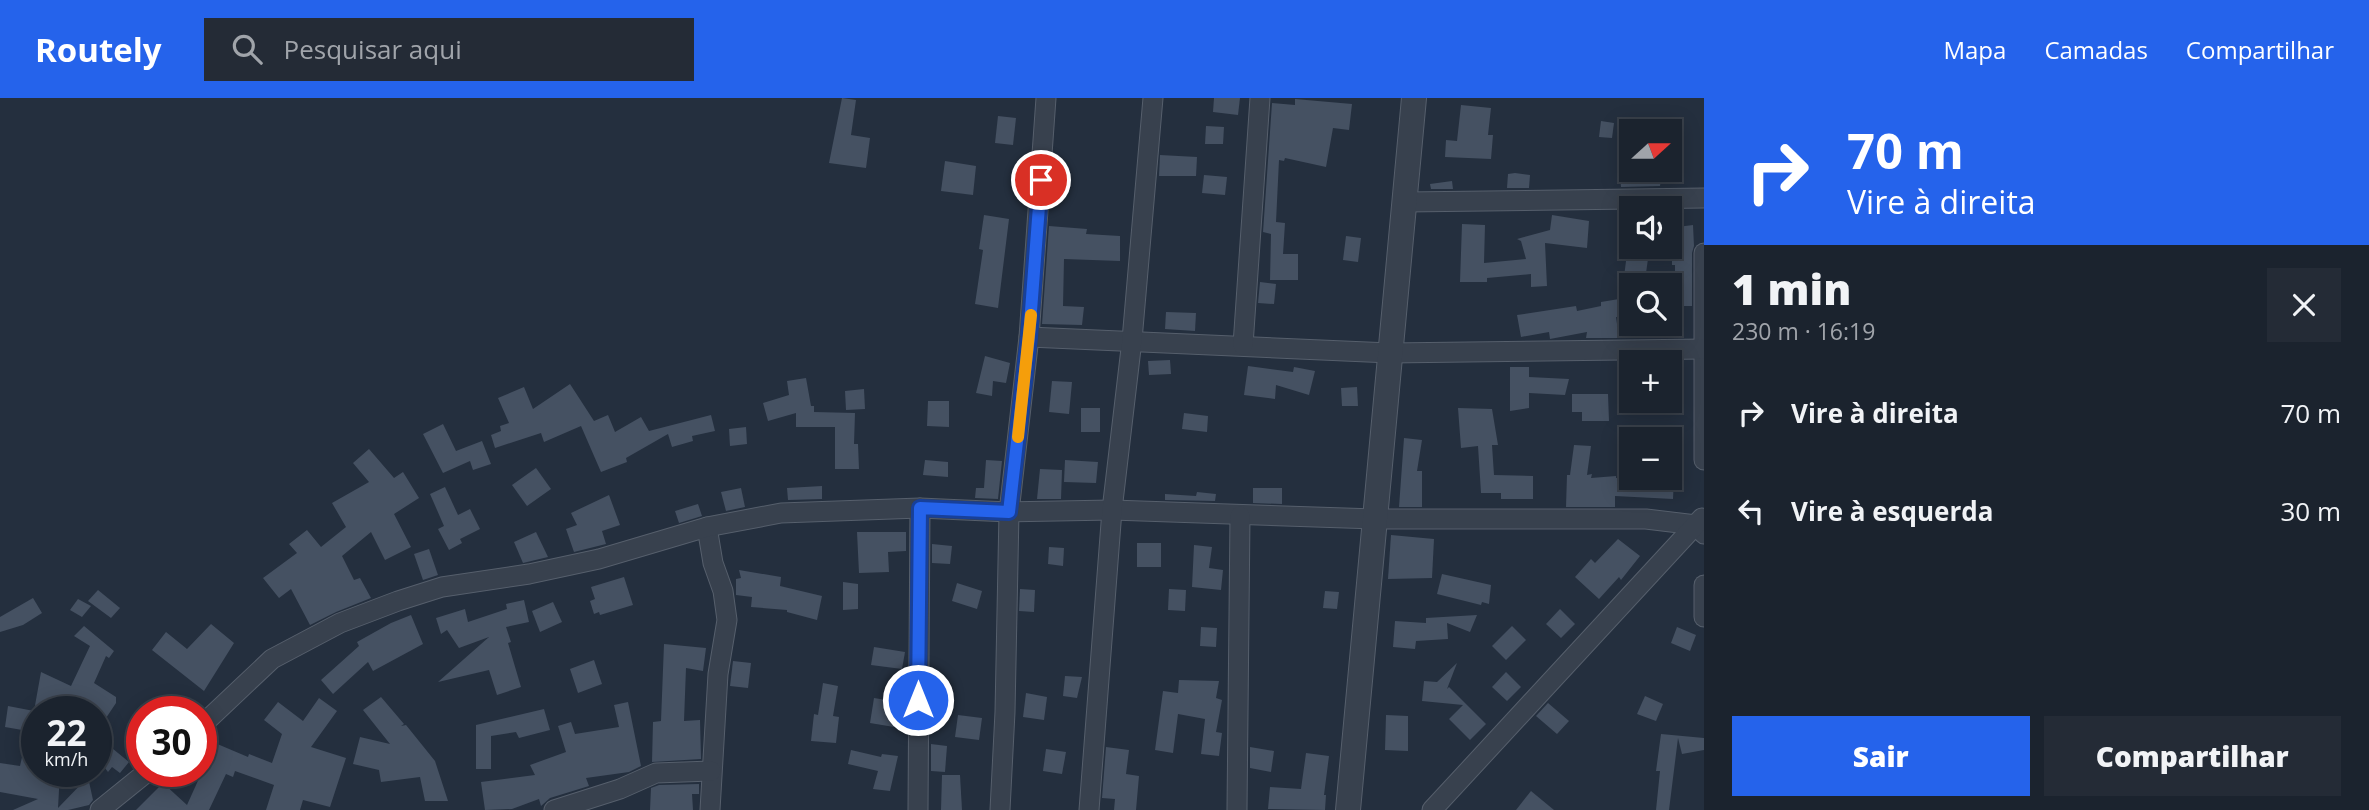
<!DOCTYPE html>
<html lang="pt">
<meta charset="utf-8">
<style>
:root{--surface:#1b232e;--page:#242b36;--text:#f1f3f6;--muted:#a0a4aa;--line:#39404a;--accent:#2563eb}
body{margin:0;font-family:"Open Sans",sans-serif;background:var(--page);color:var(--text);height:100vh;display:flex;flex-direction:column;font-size:26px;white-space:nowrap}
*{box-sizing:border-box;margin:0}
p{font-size:23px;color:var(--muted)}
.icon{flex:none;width:38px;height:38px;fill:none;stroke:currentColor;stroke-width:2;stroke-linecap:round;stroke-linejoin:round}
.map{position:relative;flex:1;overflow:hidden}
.drawer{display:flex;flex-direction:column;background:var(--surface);width:665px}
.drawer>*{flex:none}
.guide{background:#2563eb;color:#fff;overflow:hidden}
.needle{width:46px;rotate:69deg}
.buttons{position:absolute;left:1619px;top:21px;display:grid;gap:14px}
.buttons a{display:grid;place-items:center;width:63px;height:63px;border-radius:0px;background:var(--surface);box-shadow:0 4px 18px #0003,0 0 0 2px var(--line);font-size:35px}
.speed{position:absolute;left:21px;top:598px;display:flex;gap:14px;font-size:35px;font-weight:700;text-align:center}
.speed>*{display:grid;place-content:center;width:91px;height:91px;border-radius:50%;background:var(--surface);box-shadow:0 4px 18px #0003,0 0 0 2px var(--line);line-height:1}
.speed small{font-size:18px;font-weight:400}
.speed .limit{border:10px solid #d22;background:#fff;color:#111}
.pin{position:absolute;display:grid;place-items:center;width:60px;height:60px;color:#fff;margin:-30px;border:4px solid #fff;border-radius:50%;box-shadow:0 2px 7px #0007}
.me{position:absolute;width:77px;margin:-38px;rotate:0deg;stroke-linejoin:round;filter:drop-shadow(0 0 5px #0008)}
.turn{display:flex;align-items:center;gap:24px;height:147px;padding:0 28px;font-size:32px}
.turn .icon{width:91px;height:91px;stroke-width:2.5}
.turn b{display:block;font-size:49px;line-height:60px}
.round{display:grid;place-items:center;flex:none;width:74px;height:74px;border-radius:0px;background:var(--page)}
.head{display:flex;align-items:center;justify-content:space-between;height:119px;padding:0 28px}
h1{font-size:42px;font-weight:800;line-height:52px}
.primary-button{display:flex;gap:14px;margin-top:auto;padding:14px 28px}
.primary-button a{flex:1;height:80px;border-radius:0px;background:var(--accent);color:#fff;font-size:28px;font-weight:800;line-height:80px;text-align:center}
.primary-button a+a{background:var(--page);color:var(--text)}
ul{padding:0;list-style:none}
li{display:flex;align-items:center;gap:21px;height:98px;padding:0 28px}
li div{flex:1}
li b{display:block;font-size:26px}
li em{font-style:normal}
header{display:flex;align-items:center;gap:42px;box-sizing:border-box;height:98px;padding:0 35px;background:var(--accent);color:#fff}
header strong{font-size:33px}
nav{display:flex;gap:38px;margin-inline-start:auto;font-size:24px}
.search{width:490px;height:63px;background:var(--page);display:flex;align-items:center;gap:18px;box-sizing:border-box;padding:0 24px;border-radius:0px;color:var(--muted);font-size:26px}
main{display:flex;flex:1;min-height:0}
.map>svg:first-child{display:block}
.building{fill:#455162}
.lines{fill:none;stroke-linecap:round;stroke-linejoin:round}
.minor-casing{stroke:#565f6c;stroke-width:21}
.tertiary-casing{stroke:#565f6c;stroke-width:26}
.minor{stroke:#38414e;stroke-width:19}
.tertiary{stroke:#38414e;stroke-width:24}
.route-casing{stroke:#184099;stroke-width:18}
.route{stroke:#2563eb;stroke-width:12}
.slow{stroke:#f59e0b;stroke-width:12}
</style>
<header>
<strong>Routely</strong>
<div class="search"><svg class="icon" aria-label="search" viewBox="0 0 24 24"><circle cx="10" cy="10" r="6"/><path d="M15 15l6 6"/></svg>Pesquisar aqui</div>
<nav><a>Mapa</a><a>Camadas</a><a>Compartilhar</a></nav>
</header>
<main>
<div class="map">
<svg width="1704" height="712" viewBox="0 0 1704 712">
<rect width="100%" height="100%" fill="#242f3e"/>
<g class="building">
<polygon points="842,0 856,2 851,37 870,40 866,70 829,65"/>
<polygon points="1214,0 1240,0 1238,17 1213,14"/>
<polygon points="1295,1 1352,6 1349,32 1333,30 1326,69 1285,60 1284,63 1279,62 1276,124 1285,125 1283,156 1298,156 1298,182 1270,182 1271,136 1263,134 1272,5 1295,7"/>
<polygon points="1461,7 1491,10 1488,37 1493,37 1491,61 1445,59 1446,42 1457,43"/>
<polygon points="998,18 1016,20 1013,47 995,45"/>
<polygon points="1601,23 1614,25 1612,40 1599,39"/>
<polygon points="1206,28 1224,29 1223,46 1205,46"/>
<polygon points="1160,57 1197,59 1196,78 1159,78"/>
<polygon points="945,63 976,68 973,97 941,93"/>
<polygon points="1662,74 1660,88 1621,89 1620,78"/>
<polygon points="1515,75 1530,77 1529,90 1507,90 1508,76"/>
<polygon points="1204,77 1227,79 1225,97 1202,95"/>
<polygon points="1452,83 1453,91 1431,91 1430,86"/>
<polygon points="984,117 1009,121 998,210 975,206 983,152 979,151"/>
<polygon points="1552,117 1589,123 1587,150 1545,145 1547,188 1531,189 1531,176 1487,180 1487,184 1460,184 1462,126 1485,127 1484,165 1526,161 1521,143 1517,141 1550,132"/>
<polygon points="1693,127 1694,148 1692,155 1692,208 1675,208 1675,167 1672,167 1672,153 1680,153 1677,129"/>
<polygon points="1049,128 1087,131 1086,136 1120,138 1120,163 1064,161 1063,208 1084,209 1082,227 1042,226"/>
<polygon points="1346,138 1361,140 1358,164 1343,162"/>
<polygon points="1631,149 1647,149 1647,154 1649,154 1645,182 1624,179 1627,155 1630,155"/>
<polygon points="1260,184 1276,186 1274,206 1258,205"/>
<polygon points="1631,199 1631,219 1616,219 1619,240 1586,240 1587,234 1550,241 1549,234 1521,239 1517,217 1576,208 1577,213 1601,208 1601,204"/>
<polygon points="1166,214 1196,215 1195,233 1165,231"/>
<polygon points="1645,226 1660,226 1660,239 1645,240"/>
<polygon points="985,258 1010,265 1006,285 993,283 992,298 976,295"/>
<polygon points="1170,262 1171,276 1149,277 1148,263"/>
<polygon points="1248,268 1293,274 1294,269 1315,273 1309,297 1276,287 1275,301 1244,297"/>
<polygon points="1510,269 1529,269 1529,279 1569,281 1565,297 1529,295 1529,310 1510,313"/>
<polygon points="806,280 811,308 814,308 814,314 855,315 854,346 858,346 859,371 835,371 835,329 796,329 796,315 768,323 763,305 789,297 787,283"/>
<polygon points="1670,281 1684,281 1683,307 1670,307"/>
<polygon points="1052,283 1072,284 1069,316 1049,314"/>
<polygon points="570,286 594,323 608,317 615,334 641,319 649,333 711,317 715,333 692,338 693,343 672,349 668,336 626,360 627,364 601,374 581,328 544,344 541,335 495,350 491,337 501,333 500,328 509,325 498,300 524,289 533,311"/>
<polygon points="1357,289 1358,308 1342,308 1341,290"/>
<polygon points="864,291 865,311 846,312 845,293"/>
<polygon points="1572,296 1608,296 1609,323 1582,323 1582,314 1572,314"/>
<polygon points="928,303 949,303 949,329 927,328"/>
<rect x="1081" y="310" width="19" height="24"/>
<polygon points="1458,310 1492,311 1498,347 1492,347 1494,377 1533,378 1533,401 1501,401 1501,395 1481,395 1478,348 1461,350"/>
<polygon points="1184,315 1208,318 1207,334 1182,331"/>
<polygon points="443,326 456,353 482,343 491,366 473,372 470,363 443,375 423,336"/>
<polygon points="746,329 747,346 730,348 729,331"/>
<polygon points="1404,340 1422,342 1417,373 1422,373 1422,409 1399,409"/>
<polygon points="1574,347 1591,348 1587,377 1592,376 1591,380 1616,378 1616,380 1674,380 1673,401 1615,398 1615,409 1566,409 1567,377 1570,377"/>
<polygon points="369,351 394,380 403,374 419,400 394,416 411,449 385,462 371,434 342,458 354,482 360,480 371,500 336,514 310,527 291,491 279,500 263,480 297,455 289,446 307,432 321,449 346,429 332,405 369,384 353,365"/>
<polygon points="925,362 948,364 948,379 923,377"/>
<polygon points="986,362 1002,363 998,401 975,400 976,390 984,390"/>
<polygon points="1065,362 1098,364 1096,385 1064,384"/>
<polygon points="536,370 551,391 527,408 512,387"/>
<polygon points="1040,371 1062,372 1061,401 1037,401"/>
<polygon points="822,388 822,401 788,402 787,390"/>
<polygon points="445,389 458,417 470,411 480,431 460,441 462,445 449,452 438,431 444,428 430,396"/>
<polygon points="741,390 745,409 726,413 721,394"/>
<polygon points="1253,390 1282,390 1282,406 1253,405"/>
<polygon points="1197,394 1216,396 1215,403 1165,402 1165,396 1196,398"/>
<polygon points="609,397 620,427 602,433 606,446 574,454 566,431 577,427 571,415"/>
<polygon points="698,406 702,418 679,425 675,413"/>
<polygon points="536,434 548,459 523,465 514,444"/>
<polygon points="857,434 906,434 906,453 888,454 889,474 859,475"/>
<polygon points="1391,437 1434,441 1432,480 1388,481"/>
<polygon points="1618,441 1640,458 1621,482 1619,479 1599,501 1575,479 1591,461 1595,465"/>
<rect x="1137" y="445" width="24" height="24"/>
<polygon points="932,446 952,448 950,466 932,465"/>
<polygon points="1194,447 1212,449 1209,470 1223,472 1221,492 1192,489"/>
<polygon points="1049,449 1064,450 1063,468 1048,466"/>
<polygon points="429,451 438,477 423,482 414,456"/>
<polygon points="739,472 781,479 780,488 822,498 817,522 787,514 787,512 751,509 752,499 736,497 736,481 741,480"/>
<polygon points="1442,476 1491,487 1489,506 1482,504 1481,507 1437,496"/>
<polygon points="624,479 633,507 600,517 599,514 594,516 590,503 595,501 591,489"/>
<polygon points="843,484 858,486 858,511 843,512"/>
<polygon points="957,485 982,493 977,511 952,503"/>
<polygon points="1020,491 1035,492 1034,514 1019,513"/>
<polygon points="1169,491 1186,492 1185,513 1168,512"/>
<polygon points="98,492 120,510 111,520 88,503"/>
<polygon points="1325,493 1339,494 1337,511 1323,510"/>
<polygon points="33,500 42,515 23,527 0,534 0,519"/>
<polygon points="78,501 91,508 82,519 70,512"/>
<polygon points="524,502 529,524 506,529 511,544 508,545 521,589 497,597 489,572 438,584 489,539 459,550 447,532 441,536 436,520 465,511 468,524 507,511 506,506"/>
<polygon points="553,504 562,524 540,534 532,513"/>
<polygon points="1560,511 1575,526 1561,540 1546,526"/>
<polygon points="411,517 423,546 373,573 368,564 333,596 321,582 359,548 357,544 391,525"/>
<polygon points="1477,517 1470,534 1447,525 1448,541 1416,543 1415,551 1393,549 1395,523 1426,525 1426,520"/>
<polygon points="211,526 234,545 204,593 152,552 166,534 187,551"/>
<polygon points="84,528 114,553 109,560 106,558 94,585 116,599 116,605 96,635 96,614 37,614 37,674 60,674 58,710 88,679 93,702 89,707 68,712 13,712 38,701 0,694 0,665 20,668 28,633 5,629 8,608 34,613 41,574 71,588 90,548 74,538"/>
<polygon points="1512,528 1526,542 1506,562 1492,548"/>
<polygon points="1201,529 1217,530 1216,549 1200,548"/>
<polygon points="1677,529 1696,537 1690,553 1671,545"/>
<polygon points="664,546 706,550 703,573 686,570 684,623 700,622 701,661 652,664 653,624 661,623"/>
<polygon points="874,549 905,554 902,571 871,567"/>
<polygon points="594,562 602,586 578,595 570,571"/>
<polygon points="733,563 751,565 748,590 730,588"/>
<polygon points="1457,565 1447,591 1449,589 1486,626 1470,642 1449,621 1463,607 1422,603 1424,583 1437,584"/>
<polygon points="1506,574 1521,589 1507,603 1492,589"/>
<polygon points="1065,578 1082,579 1077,600 1063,598"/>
<polygon points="1179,582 1219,583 1216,600 1222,602 1216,634 1222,635 1219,658 1201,656 1205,621 1178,616 1173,655 1155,652 1163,593 1178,595"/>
<polygon points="823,585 838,588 833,618 839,619 836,645 811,643 814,616 818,617"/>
<polygon points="1026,595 1047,599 1044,622 1023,619"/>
<polygon points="1645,598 1663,606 1656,623 1637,616"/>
<polygon points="381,599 404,626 401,628 406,627 435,663 448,703 425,703 420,679 381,684 379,672 353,666 360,639 390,646 363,612"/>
<polygon points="319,600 337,613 311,649 346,660 330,709 303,702 300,712 266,712 274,687 235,673 233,679 226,676 209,712 136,712 163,685 187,707 215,645 248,659 249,656 272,665 282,636 264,622 278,604 303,623"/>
<polygon points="874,600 899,604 894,629 870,625"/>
<polygon points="628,604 641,668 629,674 586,680 589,688 550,700 541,708 539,701 512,711 485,712 481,684 535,677 530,667 566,654 558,628 571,624 575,636 619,629 614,607"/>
<polygon points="1548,605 1569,623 1557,636 1536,618"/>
<polygon points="544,611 550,632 519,640 516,634 491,638 491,671 476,671 476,627"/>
<polygon points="958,617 982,620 979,642 955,639"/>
<polygon points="1386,617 1408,618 1408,653 1385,652"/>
<polygon points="1661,636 1704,640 1704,652 1682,656 1678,640 1669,712 1656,712 1660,673 1656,673"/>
<polygon points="96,637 129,664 120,675 112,669 108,674 96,658"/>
<polygon points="931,646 947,648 945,674 931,673"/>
<polygon points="1106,649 1129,652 1126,676 1139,678 1136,712 1114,712 1115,701 1102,700"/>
<polygon points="1250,649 1274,653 1271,674 1250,670"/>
<polygon points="1046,651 1066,654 1062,676 1043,673"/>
<polygon points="851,652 881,659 882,656 898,658 890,693 873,691 878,673 848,666"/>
<polygon points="1306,655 1329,658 1324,697 1326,697 1325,712 1268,711 1270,689 1301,691"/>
<polygon points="942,677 960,677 962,712 941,712"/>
<polygon points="699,686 699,696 692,696 693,712 650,712 651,690 659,687"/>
<polygon points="1531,693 1554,712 1516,712"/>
</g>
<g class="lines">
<g class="minor-casing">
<g id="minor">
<polyline points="1406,104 1704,100"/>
<polyline points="1704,155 1704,362"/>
<polyline points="1029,239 1390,255 1704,251"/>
<polyline points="1243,247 1260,0"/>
<polyline points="707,429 713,465 723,493 727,522 718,576 710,712"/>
<polyline points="1704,487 1704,519"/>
<polyline points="201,628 272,561 340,525 398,503 442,489 529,476 599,461 707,429 781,415 920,410 1009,414 1112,412 1375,421 1646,421 1696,427 1704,436"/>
<polyline points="100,712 147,674"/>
<polyline points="554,712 620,691 656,675 711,673"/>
<polyline points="918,712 920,410"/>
<polyline points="1000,712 1005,614 1009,414 1029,239 1046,0"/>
<polyline points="1089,712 1112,412 1132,242 1153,0"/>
<polyline points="1237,712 1240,418"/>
<polyline points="1432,712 1702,420"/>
</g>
</g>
<g class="tertiary-casing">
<polyline id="tertiary" points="1348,712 1414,0"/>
</g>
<use href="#minor" class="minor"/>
<use href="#tertiary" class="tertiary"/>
</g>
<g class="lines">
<g class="route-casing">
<polyline id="route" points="918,602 920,410 1009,414 1029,239 1041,82"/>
</g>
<use href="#route" class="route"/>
<polyline class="slow" points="1018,339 1031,217"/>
</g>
</svg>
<div class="buttons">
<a><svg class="needle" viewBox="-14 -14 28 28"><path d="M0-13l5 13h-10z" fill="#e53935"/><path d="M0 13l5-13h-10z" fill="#a0a4aa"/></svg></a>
<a><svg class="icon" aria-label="sound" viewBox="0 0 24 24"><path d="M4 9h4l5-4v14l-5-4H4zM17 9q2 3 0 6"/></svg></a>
<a><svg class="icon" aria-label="search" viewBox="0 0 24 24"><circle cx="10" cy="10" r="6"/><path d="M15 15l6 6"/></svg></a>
<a>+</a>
<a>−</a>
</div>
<div class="speed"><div>22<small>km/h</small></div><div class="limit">30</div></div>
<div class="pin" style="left:1041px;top:82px;background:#d93025"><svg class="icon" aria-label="arrive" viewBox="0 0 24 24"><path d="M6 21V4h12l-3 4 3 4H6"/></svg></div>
<svg class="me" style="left:918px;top:602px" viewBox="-20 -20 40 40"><circle r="17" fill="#2563eb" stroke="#fff" stroke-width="3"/><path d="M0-11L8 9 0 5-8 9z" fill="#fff"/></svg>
</div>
<section class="drawer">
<div class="guide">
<div class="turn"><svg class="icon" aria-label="right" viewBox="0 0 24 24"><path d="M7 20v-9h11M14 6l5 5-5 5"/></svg><div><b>70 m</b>Vire à direita</div></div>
</div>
<div class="head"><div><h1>1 min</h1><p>230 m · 16:19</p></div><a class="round"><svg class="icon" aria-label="close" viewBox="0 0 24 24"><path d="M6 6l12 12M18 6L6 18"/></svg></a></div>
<ul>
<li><svg class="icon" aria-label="right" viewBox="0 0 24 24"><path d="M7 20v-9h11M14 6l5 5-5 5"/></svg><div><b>Vire à direita</b></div><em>70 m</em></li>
<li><svg class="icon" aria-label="left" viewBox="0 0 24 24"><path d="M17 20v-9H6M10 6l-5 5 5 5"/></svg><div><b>Vire à esquerda</b></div><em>30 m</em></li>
</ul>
<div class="primary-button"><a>Sair</a><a>Compartilhar</a></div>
</section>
</main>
